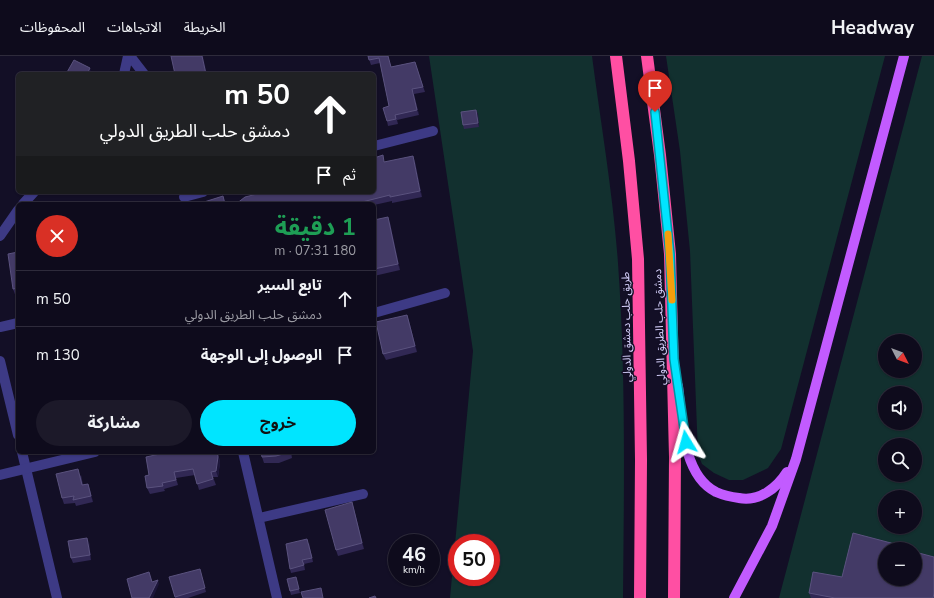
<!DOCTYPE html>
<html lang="ar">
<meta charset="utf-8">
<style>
:root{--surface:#0e0b1c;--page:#1c1929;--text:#f1f3f6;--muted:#9b9ba3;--line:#2e2b3b;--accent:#00e5ff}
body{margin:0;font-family:"Nunito Sans","Noto Sans Arabic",sans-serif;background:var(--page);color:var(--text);direction:rtl;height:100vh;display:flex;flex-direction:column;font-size:15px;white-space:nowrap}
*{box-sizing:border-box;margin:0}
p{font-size:13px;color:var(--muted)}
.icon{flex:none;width:22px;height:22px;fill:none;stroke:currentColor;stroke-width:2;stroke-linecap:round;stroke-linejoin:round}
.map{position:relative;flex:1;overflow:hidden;direction:ltr}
.side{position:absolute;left:16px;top:146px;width:360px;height:252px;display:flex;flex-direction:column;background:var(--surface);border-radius:6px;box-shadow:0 1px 3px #0004,0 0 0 1px var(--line);direction:rtl}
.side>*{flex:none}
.top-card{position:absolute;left:16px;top:16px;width:360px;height:122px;border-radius:6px;box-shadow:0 1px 3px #0004,0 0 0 1px var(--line);direction:rtl;background:#202124;color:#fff;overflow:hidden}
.needle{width:26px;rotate:132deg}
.tools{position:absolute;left:878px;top:278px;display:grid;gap:8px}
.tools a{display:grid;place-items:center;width:44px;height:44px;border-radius:50%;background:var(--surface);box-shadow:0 1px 3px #0004,0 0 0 1px var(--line);font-size:20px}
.speed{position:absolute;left:388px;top:478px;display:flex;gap:8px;font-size:20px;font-weight:700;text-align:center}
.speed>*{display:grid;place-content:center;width:52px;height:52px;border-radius:50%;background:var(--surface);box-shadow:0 1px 3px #0004,0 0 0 1px var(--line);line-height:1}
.speed small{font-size:10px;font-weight:400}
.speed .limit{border:6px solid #d22;background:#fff;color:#111}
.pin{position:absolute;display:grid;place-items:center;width:34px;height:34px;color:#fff;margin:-41px -17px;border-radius:50% 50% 50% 0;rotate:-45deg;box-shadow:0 0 4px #0007}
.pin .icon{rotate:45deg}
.me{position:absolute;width:44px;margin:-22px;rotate:352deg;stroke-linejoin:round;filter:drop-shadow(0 0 3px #0008)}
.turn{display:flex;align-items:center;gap:14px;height:84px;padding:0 20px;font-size:18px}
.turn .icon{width:52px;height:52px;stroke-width:2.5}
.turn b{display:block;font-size:28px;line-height:34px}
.then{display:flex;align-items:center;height:38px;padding:0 20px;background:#0003;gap:8px;font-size:15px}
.round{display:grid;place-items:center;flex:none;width:42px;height:42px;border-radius:21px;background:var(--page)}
.head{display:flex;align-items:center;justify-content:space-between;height:68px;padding:0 20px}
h1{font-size:24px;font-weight:700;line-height:30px;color:#1e9e55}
.cta{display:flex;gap:8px;margin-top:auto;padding:8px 20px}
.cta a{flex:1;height:46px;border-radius:24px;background:var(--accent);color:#111;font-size:16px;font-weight:700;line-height:46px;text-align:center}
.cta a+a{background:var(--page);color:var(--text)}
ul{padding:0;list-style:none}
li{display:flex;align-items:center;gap:12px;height:56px;padding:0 20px;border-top:1px solid var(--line)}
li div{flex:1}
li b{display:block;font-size:15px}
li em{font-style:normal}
header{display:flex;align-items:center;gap:24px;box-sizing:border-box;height:56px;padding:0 20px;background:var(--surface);border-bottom:1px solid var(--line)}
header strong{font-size:19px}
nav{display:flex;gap:22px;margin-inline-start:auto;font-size:14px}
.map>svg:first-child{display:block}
.green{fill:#12302f;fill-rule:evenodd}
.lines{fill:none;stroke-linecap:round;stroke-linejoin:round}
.minor{stroke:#3d3a85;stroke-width:10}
.major{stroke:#c25bff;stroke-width:10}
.highway{stroke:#ff4fa3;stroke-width:12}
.wall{fill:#312854}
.shaded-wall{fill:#1d163a}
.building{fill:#433a66;stroke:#5a527e}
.route-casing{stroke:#0095a6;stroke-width:10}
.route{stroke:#00e5ff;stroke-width:7}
.slow{stroke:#f59e0b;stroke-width:7}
.labels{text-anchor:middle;stroke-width:3;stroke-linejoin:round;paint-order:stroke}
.street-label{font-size:11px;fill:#d9d4ff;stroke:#130f26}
</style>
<header>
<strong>Headway</strong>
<nav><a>الخريطة</a><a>الاتجاهات</a><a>المحفوظات</a></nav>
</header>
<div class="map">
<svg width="934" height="542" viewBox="0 0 934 542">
<rect width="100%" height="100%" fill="#130f26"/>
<g class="green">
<path d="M429 0H592C601 69 613 138 618 207 626 318 624 430 623 542H450L473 295ZM457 487H491V521H457Z"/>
<polygon points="666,0 885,0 781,393 768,412 743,424 729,424 714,417 702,408 698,398 690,195 680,95"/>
<path d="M922 0H934V542H779ZM885 285H915V315H885ZM885 337H915V367H885ZM885 389H915V419H885ZM885 441H915V471H885ZM885 493H915V523H885Z"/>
</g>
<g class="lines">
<g class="minor">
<polyline points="130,0 144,18"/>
<polyline points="124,18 128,0"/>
<polyline points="374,90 433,75"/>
<polyline points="184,141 203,136"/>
<polyline points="23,148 34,136"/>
<polyline points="0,180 18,154"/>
<polyline points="374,257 445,237"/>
<polyline points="0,271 18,267"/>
<polyline points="0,305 18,379"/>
<polyline points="22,396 57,542"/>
<polyline points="243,396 277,542"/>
<polyline points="0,419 95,396"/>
<polyline points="259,462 363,438"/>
</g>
<g class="major">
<path d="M678 330C682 363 682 419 716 436 723 439 731 441 739 442 759 446 777 432 787 416"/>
<polyline points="734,542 772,470 796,403 904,0"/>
</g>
<g class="highway">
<polyline points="616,0 629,105 638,203 641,404 640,542"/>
<polyline points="647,0 660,99 670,198 675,401 674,542"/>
</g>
</g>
<g class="wall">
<polygon points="368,0 388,0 391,11 415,6 425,36 414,38 419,59 397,64 398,68 388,70 387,65 389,50 380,7 371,9"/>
<polygon points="476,54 478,58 479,71 464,73 463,69"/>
<polygon points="413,100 415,106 422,141 392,147 392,145 374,149 374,148 236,148 374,136 385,106"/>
<polygon points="374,164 390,167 400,214 374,220"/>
<polygon points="18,196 18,241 16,241 13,233"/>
<polygon points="407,259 409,265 417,296 386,304 383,298"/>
<polygon points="169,396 218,396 220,407 218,421 213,421 216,429 199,434 195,419 176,422 178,429 164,433 165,435 150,438 147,432 149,419"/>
<polygon points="291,396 292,402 279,407 264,407 262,401"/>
<polygon points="81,419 83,429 88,428 90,434 93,446 76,450 75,447 64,448 62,442"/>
<polygon points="352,446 354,453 364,493 338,500 336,494"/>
<polygon points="853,477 910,492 910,493 885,493 885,523 915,523 915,496 934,501 934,542 811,542 809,537 813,516 842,521"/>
<polygon points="89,486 91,504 73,507 71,502"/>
<polygon points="309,487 313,506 304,508 305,514 291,517 290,513"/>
<polygon points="201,517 206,536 188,542 175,542 175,541"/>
<polygon points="297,525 300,537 291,539 290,535"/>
</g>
<g class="shaded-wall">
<polygon points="202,0 203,0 207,18 206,18"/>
<polygon points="90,12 91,17 91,18 87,18"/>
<polygon points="412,33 414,38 419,59 417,54"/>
<polygon points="476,54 478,58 479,71 478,67"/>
<polygon points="413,100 415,106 422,141 420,135"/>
<polygon points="388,161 390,167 400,214 398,208"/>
<polygon points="407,259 409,265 417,296 415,290"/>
<polygon points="217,396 218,396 220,407 218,421 216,415"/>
<polygon points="88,428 90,434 93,446 91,440"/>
<polygon points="352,446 354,453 364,493 362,487"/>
<polygon points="87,482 89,486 91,504 90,499"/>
<polygon points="158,524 159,528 153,542 149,542"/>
</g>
<g class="building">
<polygon points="171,0 202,0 206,18 175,18"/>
<polygon points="368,0 388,0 391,11 415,6 423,31 412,33 417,54 395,59 396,63 387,65 383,52 389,50 379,2 369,4"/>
<polygon points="74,4 90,12 87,18 66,18"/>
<polygon points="476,54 478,67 463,69 461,56"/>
<polygon points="383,99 384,106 413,100 420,135 390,141 390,139 354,148 236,148 245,141 265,136 374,136 374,102"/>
<polygon points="223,140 225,148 201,148 201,147"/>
<polygon points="388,161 398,208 374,213 374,164"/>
<polygon points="18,196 18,232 13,233 8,198"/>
<polygon points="407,259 415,290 383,298 376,266"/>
<polygon points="169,396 217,396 218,401 216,415 211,416 213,423 197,428 193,413 174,416 176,424 162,427 163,430 147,432 145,420 149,419 146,401"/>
<polygon points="261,396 290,396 276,400 262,401"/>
<polygon points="78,413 82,429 88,428 91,440 73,444 74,440 62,442 56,418"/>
<polygon points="352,446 362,487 336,494 325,454"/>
<polygon points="853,477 910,492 909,493 885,493 885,523 915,523 915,496 934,501 934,537 933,542 835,542 809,537 813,516 842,521"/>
<polygon points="87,482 90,499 71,502 68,485"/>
<polygon points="307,483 312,502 302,504 304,509 290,513 286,488"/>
<polygon points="200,513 205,532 175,541 169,521"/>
<polygon points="149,516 152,526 158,524 149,542 132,542 127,523"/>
<polygon points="296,521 299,533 290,535 287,523"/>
<polygon points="321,532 323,542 303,542 301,536"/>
<polygon points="375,540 376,542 369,542"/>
</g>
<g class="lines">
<g class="route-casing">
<polyline id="route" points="655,56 670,198 674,303 686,386"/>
</g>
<use href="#route" class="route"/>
<polyline class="slow" points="668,178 672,244"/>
</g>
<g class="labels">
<g class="street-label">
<text transform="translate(626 271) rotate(-91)" y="4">طريق حلب دمشق الدولي</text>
<text transform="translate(659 271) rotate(-92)" y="4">دمشق حلب الطريق الدولي</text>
</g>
</g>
</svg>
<div class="tools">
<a><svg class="needle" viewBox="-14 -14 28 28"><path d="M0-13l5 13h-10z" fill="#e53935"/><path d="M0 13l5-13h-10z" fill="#9b9ba3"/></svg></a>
<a><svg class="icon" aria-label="sound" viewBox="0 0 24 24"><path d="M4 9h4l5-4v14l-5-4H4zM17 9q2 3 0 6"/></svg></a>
<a><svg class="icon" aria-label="search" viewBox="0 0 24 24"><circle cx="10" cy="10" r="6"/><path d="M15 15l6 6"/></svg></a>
<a>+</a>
<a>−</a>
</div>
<div class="speed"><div>46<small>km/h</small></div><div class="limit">50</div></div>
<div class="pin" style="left:655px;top:56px;background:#d93025"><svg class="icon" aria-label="arrive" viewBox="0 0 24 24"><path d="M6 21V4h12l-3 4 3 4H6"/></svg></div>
<svg class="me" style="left:686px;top:386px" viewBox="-20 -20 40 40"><path d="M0-17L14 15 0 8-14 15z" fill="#00e5ff" stroke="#fff" stroke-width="4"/></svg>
<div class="top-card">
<div class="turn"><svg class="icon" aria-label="ahead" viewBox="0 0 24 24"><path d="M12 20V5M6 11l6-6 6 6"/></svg><div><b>50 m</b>دمشق حلب الطريق الدولي</div></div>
<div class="then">ثم<svg class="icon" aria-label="arrive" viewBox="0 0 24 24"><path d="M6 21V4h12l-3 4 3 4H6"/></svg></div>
</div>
<section class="side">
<div class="head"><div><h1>1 دقيقة</h1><p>180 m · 07:31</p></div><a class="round" style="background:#d93025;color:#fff"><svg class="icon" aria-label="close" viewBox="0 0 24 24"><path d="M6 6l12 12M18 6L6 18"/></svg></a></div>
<ul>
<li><svg class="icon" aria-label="ahead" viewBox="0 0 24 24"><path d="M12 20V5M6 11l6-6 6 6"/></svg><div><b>تابع السير</b><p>دمشق حلب الطريق الدولي</p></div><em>50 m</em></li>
<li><svg class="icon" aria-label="arrive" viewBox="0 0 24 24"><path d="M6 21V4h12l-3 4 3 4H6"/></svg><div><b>الوصول إلى الوجهة</b></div><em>130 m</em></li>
</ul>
<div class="cta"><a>خروج</a><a>مشاركة</a></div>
</section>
</div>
